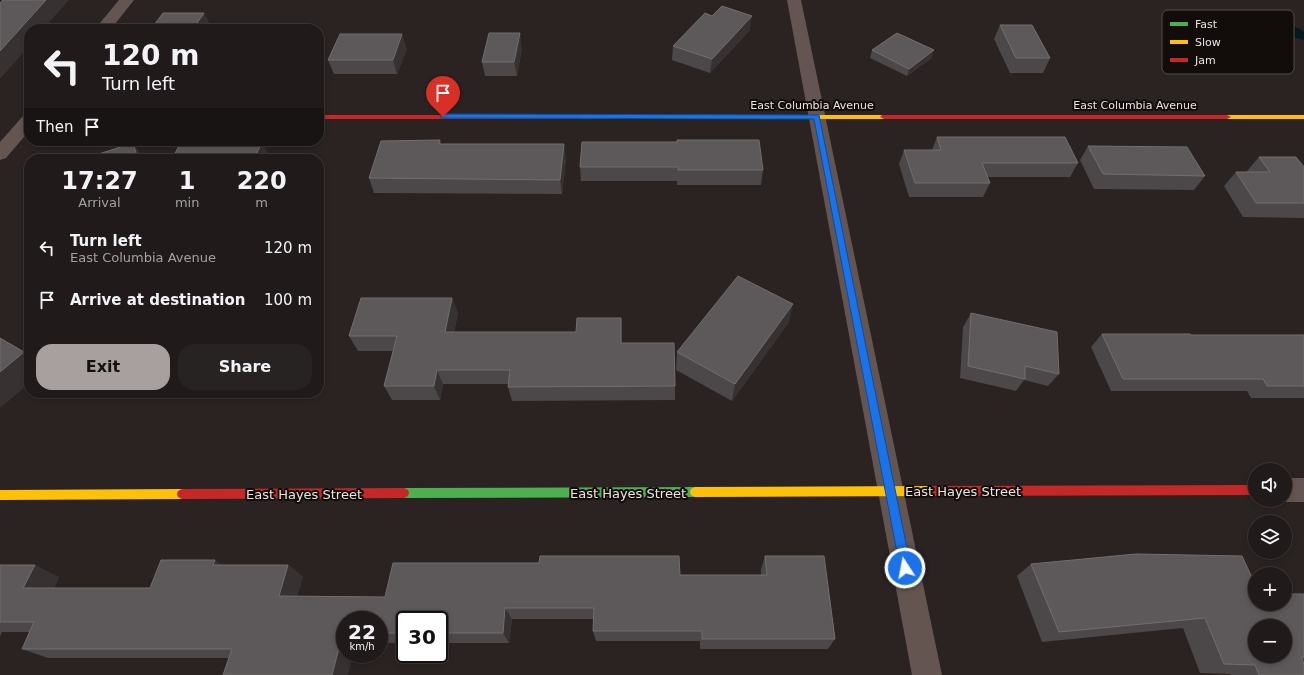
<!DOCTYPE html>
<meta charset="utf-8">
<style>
:root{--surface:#201a1a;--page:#282323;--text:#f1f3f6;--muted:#a2a1a2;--line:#3d3839;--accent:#a7a09e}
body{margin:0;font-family:"DejaVu Sans",sans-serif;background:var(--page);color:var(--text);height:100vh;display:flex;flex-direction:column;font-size:15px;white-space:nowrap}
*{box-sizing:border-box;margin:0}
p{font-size:13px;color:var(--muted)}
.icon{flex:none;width:22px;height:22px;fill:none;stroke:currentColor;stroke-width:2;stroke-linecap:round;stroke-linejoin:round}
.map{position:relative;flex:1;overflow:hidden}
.panel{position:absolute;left:24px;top:154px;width:300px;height:244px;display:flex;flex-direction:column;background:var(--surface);border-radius:16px;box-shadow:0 2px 6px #0003,0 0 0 1px var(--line)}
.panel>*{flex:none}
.banner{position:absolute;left:24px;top:24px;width:300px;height:122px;border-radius:16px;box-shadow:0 2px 6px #0003,0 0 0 1px var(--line);background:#201a1a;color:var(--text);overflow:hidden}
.fabs{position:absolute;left:1248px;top:463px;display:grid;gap:8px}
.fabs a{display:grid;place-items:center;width:44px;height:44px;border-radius:50%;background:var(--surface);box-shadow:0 2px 6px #0003,0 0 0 1px var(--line);font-size:20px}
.speed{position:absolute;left:336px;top:611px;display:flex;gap:8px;font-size:20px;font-weight:700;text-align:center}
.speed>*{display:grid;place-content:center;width:52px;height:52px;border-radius:50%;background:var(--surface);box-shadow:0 2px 6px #0003,0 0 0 1px var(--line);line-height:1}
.speed small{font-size:10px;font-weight:400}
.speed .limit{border:2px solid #111;border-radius:6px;background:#fff;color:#111}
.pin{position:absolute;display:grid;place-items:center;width:34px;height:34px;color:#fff;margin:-41px -17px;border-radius:50% 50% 50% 0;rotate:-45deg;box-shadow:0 0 4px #0007}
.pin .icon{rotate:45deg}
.me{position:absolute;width:44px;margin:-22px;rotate:349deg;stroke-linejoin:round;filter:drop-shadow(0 0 3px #0008)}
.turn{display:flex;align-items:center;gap:14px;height:84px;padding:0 12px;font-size:18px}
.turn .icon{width:52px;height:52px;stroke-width:2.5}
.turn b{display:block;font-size:28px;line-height:34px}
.then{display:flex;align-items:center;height:38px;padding:0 12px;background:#0003;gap:8px;font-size:15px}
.eta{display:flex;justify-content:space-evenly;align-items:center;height:68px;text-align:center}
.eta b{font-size:24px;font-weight:700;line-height:28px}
.primary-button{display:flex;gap:8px;margin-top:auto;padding:8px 12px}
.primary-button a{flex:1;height:46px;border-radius:16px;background:var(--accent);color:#111;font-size:16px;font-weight:700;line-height:46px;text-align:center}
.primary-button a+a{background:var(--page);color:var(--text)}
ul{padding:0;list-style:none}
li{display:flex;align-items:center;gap:12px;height:52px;padding:0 12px}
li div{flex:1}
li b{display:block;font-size:15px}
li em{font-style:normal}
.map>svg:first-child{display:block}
.water{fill:#041920}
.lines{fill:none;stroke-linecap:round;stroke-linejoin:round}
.street{fill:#645551;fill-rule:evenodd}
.fast{fill:#4caf50;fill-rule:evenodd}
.slow{fill:#ffc107;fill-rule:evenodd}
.jam{fill:#c62828;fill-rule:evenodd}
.wall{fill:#4c4748}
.shaded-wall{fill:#373132}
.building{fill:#5d5859;stroke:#736e6e;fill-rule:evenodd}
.route{fill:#1a73e8;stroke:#114b97}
.labels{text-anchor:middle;stroke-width:4;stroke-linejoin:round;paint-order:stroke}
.far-street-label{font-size:11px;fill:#ebe4e1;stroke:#120d0b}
.street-label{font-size:13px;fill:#ebe4e1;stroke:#120d0b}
.key{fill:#120d0b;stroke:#534e4b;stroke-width:1}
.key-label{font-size:11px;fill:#ebe4e1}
</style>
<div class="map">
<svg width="1304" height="675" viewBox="0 0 1304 675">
<rect width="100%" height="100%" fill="#2a2322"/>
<polygon class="water" points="1259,26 1295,27 1301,29 1304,32 1304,40 1289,36 1265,35 1257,27"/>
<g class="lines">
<g class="street">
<polygon points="119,0 134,0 111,29 95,29"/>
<polygon points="787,0 801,0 942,675 912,675"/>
<polygon points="29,115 29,131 6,158 0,160 0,142 23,116"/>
<polygon points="1285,478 1304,478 1304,502 1285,502 1280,500 1285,500"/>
</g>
<polygon class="fast" points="695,487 699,489 700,492 699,495 695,497 404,498 400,496 399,493 400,490 404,488"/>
<g class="slow">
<polygon points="577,115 884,115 888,117 884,119 579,119 575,117"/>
<polygon points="1225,115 1304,115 1304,119 1227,119 1223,117"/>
<polygon points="930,486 934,488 935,491 934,494 930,496 695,497 691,495 690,492 691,489 695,487"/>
<polygon points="182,489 186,491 187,494 186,497 182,499 0,500 0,490"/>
</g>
<g class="jam">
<polygon points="319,115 579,115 583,117 579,119 319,119"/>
<polygon points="882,115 1227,115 1231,117 1227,119 884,119 880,117"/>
<polygon points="1255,485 1255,495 930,496 926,494 925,491 926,488 930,486"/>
<polygon points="404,488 408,490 409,493 408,496 404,498 182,499 178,497 177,494 178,491 182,489"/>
</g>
</g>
<g class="wall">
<polygon points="1000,25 1050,58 1043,73 1010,73 994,39"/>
<polygon points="750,30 710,73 672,60 673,46"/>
<polygon points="522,48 517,76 485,76 482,62"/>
<polygon points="407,49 397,74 334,74 328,60"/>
<polygon points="872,50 932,58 907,76 870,58"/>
<polygon points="937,137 1078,163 1070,177 987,177 990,183 983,197 909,197 899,164 904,150 932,150"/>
<polygon points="440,140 441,144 566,159 562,194 374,193 369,178"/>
<polygon points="582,142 763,170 761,185 677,185 677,181 581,181 580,167"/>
<polygon points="1088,146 1205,176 1194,190 1094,189 1080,160"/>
<polygon points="1259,157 1304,167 1304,218 1243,217 1224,186 1236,172 1247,172 1247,171"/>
<polygon points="452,298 458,313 454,332 576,332 621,318 622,333 622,343 675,386 675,400 512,401 508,387 508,384 443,384 440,400 392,400 384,386 393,351 358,351 349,336"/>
<polygon points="971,313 1059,374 1048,386 1024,380 1016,391 960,378 963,327"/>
<polygon points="789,322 732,401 676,370 677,352"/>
<polygon points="1102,334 1190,335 1304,335 1304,398 1251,398 1247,391 1111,391 1091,347"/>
<polygon points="78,393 273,393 271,399 192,398 190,396 81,396"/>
<polygon points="765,556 835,639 828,649 700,649 700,641 596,641 593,631 594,619 512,619 509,643 439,643 439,620 405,620 405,643 379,643 379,620 345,620 345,654 229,658 48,658 22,649 29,632 2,632 0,636 0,565 59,577 54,588 150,588 221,565 288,565 303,577 297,596 385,597 680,575 761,575 761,569"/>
<polygon points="1031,564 1255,604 1304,594 1304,675 1231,675 1230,674 1200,673 1183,628 1042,642 1017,576"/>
</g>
<g class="shaded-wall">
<polygon points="46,0 69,0 43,29 29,29 29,46 0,79 0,51"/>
<polygon points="204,13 212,27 210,29 193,29"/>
<polygon points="752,16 750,30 710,73 712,59"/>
<polygon points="520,33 522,48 517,76 514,62"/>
<polygon points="402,34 407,49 397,74 393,60"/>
<polygon points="934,50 932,58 907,76 909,69"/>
<polygon points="262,142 270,157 269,159 254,159"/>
<polygon points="133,143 143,157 144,159 138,159"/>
<polygon points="564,144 566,159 562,194 560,180"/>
<polygon points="452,298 458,313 451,347 445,332"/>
<polygon points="793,304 789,322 732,401 735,384"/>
<polygon points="621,318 622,333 621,358"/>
<polygon points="24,352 29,356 29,384 0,408 0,372"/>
<polygon points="437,370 443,384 440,400 434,386"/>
<polygon points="266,393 273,393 271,399"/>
<polygon points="215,560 232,573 213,565"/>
<polygon points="35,565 59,577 49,599 23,588"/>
<polygon points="288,565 303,577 294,607 279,596"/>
<polygon points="505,608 512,619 509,643 503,633"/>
<polygon points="343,633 345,635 345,654 353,654 348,675 332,675"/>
</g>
<g class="building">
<polygon points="3,0 46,0 0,51 0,3"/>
<polygon points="722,6 752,16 712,59 673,46 705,13 712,16"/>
<polygon points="163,13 204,13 193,29 151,29"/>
<polygon points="1000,25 1032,25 1050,58 1016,58"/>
<polygon points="489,33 520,33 514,62 482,62"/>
<polygon points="897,33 934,50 909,69 872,50"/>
<polygon points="340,34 402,34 393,60 328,60"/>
<polygon points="937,137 1065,137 1078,163 982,163 990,183 915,183 904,150 941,150"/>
<polygon points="440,140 439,144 564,144 560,180 369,178 381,141"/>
<polygon points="677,140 759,140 763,170 678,170 678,167 580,167 582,142 677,142"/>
<polygon points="181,142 262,142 254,159 172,159"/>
<polygon points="133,143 138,159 83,159"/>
<polygon points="1088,146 1187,147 1205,176 1103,174"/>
<polygon points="1259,157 1296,157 1304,167 1304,203 1256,203 1236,172 1270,172"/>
<polygon points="27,177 29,177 29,189"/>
<polygon points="738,276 793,304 735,384 677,352"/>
<polygon points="361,298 452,298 445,332 576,332 577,318 621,318 621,343 674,343 675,386 508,387 510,370 437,370 434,386 384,386 397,336 349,336"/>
<polygon points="971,313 1057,332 1059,374 1025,366 1025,379 968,366"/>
<polygon points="1102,334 1190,334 1190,335 1304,335 1304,386 1267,386 1263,379 1123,379"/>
<polygon points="0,338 24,352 0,372"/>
<path d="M1136 554 1242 556 1255 584V604H1285V594H1304V657H1301L1304 664V675H1259L1255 665 1224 664 1205 618 1059 632 1031 564ZM1255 626H1285V656H1255Z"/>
<polygon points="540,556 679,556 680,575 767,575 765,556 824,556 835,639 702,639 702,631 593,631 594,608 505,608 503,633 439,633 439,620 405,620 405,633 379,633 379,620 345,620 345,633 343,633 332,675 223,675 232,649 22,649 34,622 0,622 0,565 35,565 23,588 150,588 161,560 215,560 213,565 288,565 279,596 385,597 393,563 539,563"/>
</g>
<polygon class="route" points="443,114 819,115 911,568 909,572 905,574 901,572 900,568 814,119 441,118 440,117"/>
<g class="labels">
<g class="far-street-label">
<text x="812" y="109">East Columbia Avenue</text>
<text x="1135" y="109">East Columbia Avenue</text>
</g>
<g class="street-label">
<text x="963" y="496">East Hayes Street</text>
<text x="628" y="498">East Hayes Street</text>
<text x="304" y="499">East Hayes Street</text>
</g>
</g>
<rect x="1162" y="10" width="132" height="64" rx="6" class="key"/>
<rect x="1170" y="22" width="18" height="4" fill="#4caf50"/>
<rect x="1170" y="40" width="18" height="4" fill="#ffc107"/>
<rect x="1170" y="58" width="18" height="4" fill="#c62828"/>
<g class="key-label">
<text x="1195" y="28">Fast</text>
<text x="1195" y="46">Slow</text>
<text x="1195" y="64">Jam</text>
</g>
</svg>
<div class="fabs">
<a><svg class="icon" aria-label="sound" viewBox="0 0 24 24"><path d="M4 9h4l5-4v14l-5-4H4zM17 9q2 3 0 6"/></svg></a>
<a><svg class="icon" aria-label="layers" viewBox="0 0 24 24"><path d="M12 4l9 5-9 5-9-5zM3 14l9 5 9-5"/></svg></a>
<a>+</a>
<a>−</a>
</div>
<div class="speed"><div>22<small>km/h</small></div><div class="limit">30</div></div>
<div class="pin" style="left:443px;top:117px;background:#d93025"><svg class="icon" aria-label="arrive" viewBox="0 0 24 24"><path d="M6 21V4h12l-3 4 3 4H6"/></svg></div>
<svg class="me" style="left:905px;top:568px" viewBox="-20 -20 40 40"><circle r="17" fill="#1a73e8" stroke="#fff" stroke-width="3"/><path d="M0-11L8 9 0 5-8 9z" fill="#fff"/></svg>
<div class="banner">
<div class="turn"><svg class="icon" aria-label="left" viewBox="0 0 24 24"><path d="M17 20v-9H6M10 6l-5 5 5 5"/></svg><div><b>120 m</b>Turn left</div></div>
<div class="then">Then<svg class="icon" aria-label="arrive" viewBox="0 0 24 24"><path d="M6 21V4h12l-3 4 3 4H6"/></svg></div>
</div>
<section class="panel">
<div class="eta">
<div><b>17:27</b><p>Arrival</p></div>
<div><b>1</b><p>min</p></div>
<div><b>220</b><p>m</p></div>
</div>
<ul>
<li><svg class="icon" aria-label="left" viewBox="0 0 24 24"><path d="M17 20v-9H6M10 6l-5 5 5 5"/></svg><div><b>Turn left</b><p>East Columbia Avenue</p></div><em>120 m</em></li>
<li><svg class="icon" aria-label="arrive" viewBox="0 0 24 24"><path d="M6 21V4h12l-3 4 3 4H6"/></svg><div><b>Arrive at destination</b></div><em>100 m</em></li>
</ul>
<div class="primary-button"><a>Exit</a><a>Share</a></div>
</section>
</div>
